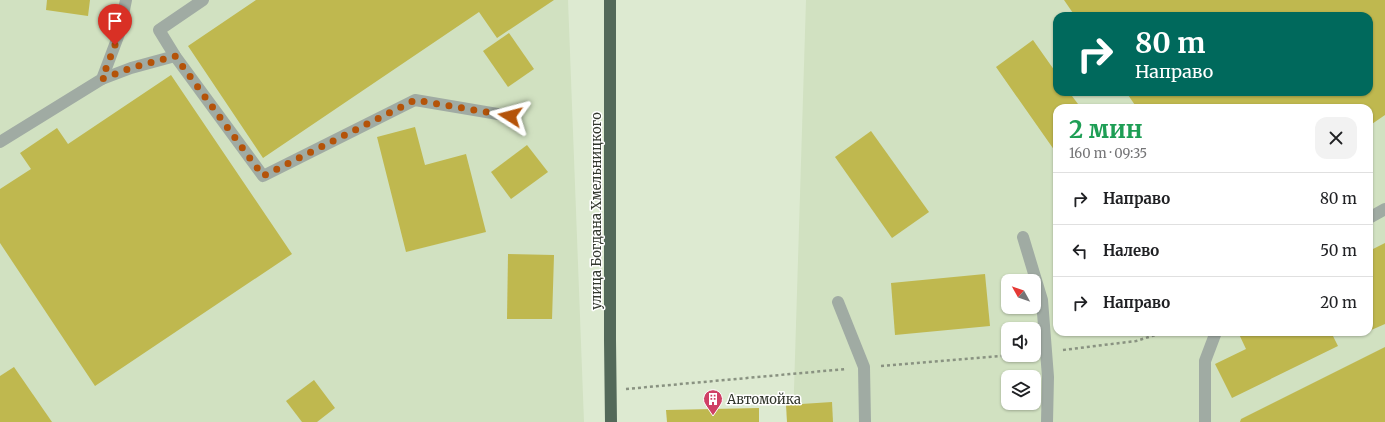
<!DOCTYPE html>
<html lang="ru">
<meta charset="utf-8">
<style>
:root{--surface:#fff;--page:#f2f2f2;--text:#202124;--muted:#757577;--line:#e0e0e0}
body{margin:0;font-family:Merriweather,serif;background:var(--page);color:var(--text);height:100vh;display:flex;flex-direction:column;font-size:15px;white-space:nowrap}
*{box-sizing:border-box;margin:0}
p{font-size:13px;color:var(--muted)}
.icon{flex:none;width:22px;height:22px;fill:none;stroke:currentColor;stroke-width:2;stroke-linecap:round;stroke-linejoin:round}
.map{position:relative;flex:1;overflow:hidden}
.drawer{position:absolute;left:1053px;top:104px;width:320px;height:232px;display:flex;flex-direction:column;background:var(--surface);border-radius:12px;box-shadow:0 1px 3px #0004}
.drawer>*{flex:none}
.banner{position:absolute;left:1053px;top:12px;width:320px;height:84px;border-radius:12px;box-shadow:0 1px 3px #0004;background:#00695c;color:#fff;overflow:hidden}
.needle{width:26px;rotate:310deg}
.fabs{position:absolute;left:1001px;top:274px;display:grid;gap:8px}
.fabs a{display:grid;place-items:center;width:40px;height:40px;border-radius:8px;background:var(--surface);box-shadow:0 1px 3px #0004;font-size:20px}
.pin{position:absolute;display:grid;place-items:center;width:34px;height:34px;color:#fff;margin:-41px -17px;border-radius:50% 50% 50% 0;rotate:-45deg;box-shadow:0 0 4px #0007}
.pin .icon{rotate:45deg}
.me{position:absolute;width:44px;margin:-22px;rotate:279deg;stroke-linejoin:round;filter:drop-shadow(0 0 3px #0008)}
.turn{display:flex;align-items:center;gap:14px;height:84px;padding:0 16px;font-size:18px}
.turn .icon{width:52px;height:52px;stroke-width:2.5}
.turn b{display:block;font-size:28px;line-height:34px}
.round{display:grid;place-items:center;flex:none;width:42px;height:42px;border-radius:12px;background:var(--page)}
.summary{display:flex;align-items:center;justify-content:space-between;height:68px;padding:0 16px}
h1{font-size:24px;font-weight:700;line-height:30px;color:#1e9e55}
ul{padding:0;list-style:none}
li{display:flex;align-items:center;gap:12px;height:52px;padding:0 16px;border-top:1px solid var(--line)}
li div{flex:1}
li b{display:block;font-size:15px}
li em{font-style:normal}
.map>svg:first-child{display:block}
.built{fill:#d1e1c1;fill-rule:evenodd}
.building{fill:#bfb84f}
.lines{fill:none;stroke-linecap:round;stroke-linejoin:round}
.path{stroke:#899281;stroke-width:2.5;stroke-dasharray:3 3;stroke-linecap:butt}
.minor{stroke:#a0aba3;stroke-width:12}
.highway{stroke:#536959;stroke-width:12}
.route{stroke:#b45309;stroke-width:7;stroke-dasharray:0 12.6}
.labels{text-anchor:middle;stroke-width:3;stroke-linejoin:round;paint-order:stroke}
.street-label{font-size:13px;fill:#31362c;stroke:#fff}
.poi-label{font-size:13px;fill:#31362c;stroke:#fff;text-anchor:start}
</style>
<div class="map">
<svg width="1385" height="422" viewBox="0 0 1385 422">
<rect width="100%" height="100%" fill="#ddead1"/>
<g class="built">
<polygon points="0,0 568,0 584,422 0,422"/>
<path d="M806 0H1385V422H793ZM1057 16H1369V92H1057ZM1057 108H1369V332H1057ZM1008 281H1034V307H1008ZM1008 329H1034V355H1008ZM1008 377H1034V403H1008Z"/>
</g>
<g class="building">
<polygon points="47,0 90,0 88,16 46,10"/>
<polygon points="256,0 554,0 497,38 479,12 263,158 188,46"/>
<polygon points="1064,0 1385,0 1385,115 1369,126 1369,108 1137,108 1126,92 1369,92 1369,16 1075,16"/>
<polygon points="509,33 534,69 508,87 483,51"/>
<polygon points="1033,40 1057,74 1057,92 1069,92 1081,108 1057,108 1057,154 996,67"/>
<polygon points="171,75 292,254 95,386 0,243 0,189 31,169 20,153 57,128 68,144"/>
<polygon points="415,127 425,165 466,154 486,232 406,252 377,137"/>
<polygon points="871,131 929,212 892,238 835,157"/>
<polygon points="527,145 548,172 511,199 491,172"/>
<polygon points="1385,243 1385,324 1369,331 1369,251"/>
<polygon points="508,254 554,255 552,319 507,319"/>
<polygon points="985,274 990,326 895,335 891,283"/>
<polygon points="1238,332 1331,332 1338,346 1232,398 1215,364 1246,349"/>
<polygon points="1385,347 1385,422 1240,422 1241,419"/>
<polygon points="14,367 52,422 0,422 0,376"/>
<polygon points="314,380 335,408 317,422 302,422 286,401"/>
<polygon points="832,402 833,422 787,422 786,405"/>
<polygon points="759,408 759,422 667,422 666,410"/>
</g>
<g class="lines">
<g class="path">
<polyline points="1063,350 1136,341 1165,332"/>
<polyline points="881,366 1012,355"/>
<polyline points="626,389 846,369"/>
</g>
<g class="minor">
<polyline points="203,0 159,30 175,56 263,176 415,100 510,116"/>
<polyline points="102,79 131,68 175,56"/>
<polyline points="0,142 102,79 119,34 126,0"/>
<polyline points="1369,218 1385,209"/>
<polyline points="1023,237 1042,300 1048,377 1047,422"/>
<polyline points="838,302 864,367 865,422"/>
<polyline points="1205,422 1205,361 1216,332"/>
</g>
<polyline class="highway" points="610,0 610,340 611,422"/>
</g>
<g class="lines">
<polyline class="route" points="115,45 102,79 131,68 175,56 263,176 415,100 510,116"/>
</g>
<defs>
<g id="building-pin" transform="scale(1)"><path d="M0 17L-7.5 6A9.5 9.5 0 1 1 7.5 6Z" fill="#cf4065" stroke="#fff"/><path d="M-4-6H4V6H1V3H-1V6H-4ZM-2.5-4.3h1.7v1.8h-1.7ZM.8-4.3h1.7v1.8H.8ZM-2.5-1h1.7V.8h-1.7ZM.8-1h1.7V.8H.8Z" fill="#fff"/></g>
</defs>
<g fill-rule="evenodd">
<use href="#building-pin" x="713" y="399"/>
</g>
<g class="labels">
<g class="street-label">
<text transform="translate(596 211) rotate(-90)" y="5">улица Богдана Хмельницкого</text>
</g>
<g class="poi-label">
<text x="727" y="404">Автомойка</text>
</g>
</g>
</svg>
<div class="fabs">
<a><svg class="needle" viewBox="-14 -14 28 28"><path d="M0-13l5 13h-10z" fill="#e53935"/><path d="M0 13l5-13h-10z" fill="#757577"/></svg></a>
<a><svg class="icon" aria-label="sound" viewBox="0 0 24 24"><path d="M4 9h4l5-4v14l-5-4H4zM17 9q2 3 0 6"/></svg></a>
<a><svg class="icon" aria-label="layers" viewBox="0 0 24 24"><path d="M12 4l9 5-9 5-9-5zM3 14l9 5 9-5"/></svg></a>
</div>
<div class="pin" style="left:115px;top:45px;background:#d93025"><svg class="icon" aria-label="arrive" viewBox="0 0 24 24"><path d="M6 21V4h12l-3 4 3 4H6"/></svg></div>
<svg class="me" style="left:510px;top:116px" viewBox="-20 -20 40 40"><path d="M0-17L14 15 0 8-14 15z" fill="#b45309" stroke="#fff" stroke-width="4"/></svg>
<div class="banner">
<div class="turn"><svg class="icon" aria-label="right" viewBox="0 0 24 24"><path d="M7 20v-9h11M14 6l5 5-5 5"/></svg><div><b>80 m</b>Направо</div></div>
</div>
<section class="drawer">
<div class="summary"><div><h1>2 мин</h1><p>160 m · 09:35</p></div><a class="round"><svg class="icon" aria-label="close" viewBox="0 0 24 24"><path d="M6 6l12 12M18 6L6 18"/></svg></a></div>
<ul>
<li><svg class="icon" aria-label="right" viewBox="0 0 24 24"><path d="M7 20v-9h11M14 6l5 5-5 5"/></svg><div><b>Направо</b></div><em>80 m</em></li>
<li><svg class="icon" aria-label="left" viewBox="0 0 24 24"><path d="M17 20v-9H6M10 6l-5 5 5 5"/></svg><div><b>Налево</b></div><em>50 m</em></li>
<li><svg class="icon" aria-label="right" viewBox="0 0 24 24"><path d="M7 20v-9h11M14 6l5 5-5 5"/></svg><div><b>Направо</b></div><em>20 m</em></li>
</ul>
</section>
</div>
